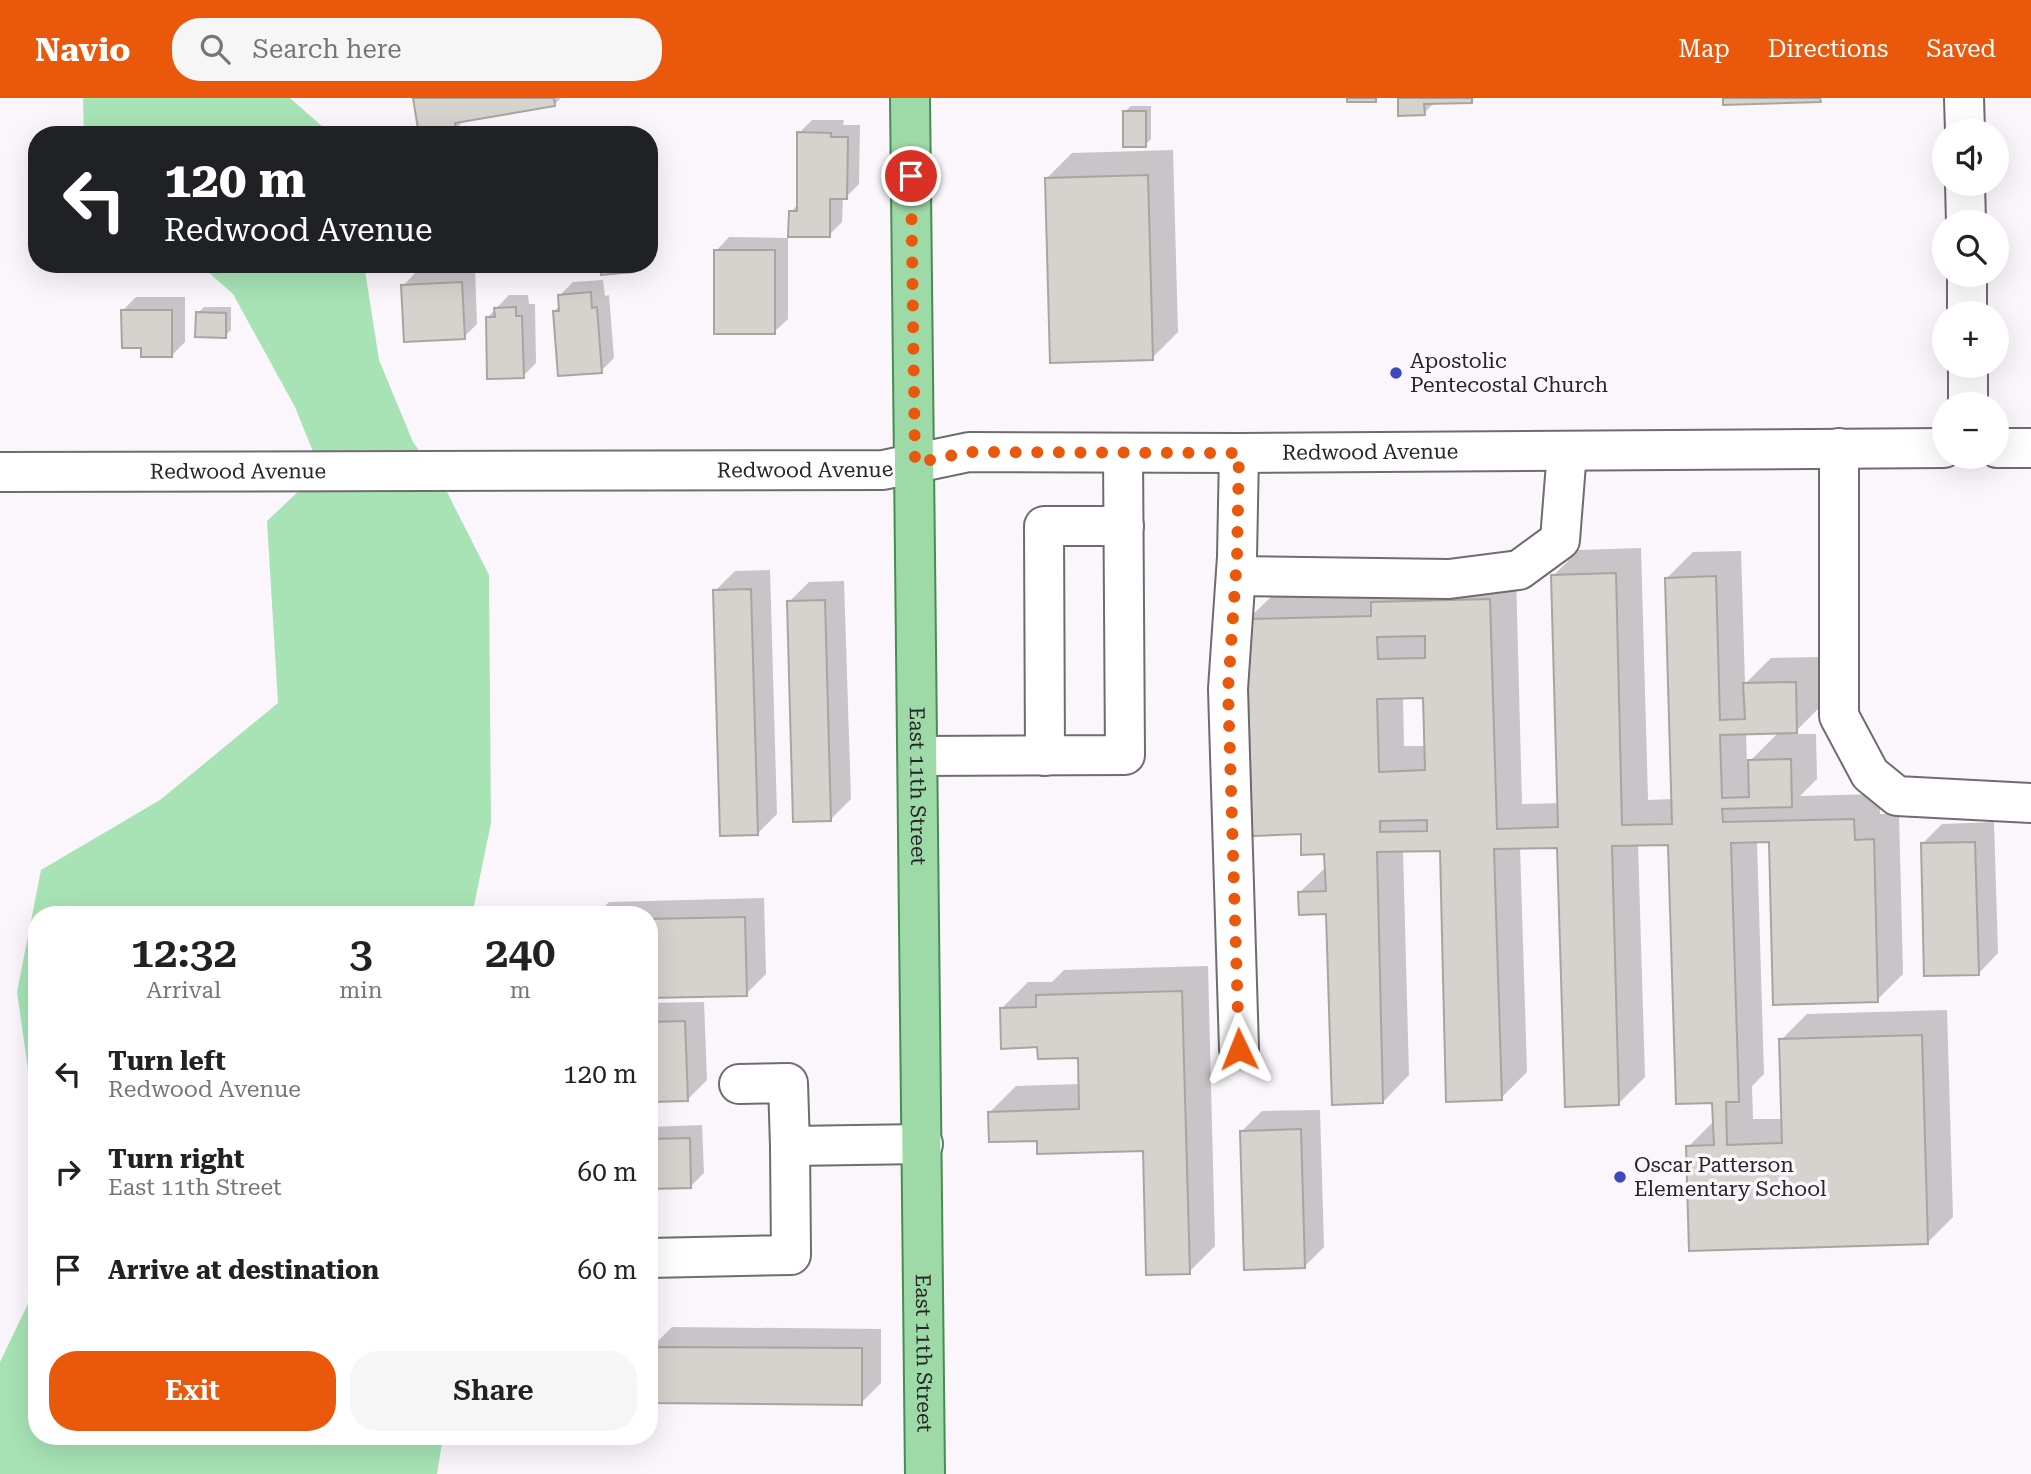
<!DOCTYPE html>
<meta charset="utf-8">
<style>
:root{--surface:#fff;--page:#f6f6f6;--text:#222;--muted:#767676;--accent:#ea580c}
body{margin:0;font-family:"Roboto Serif",serif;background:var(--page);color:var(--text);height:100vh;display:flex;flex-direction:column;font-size:26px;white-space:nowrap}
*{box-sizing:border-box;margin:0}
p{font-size:23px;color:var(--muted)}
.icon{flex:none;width:38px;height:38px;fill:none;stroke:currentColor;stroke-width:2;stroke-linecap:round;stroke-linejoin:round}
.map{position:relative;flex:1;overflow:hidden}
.details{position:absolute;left:28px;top:808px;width:630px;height:539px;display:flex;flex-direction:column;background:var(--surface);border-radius:28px;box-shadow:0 7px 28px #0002}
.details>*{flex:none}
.top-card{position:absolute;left:28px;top:28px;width:630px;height:147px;border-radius:28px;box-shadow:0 7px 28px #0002;background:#202124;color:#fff;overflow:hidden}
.controls{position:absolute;left:1932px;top:21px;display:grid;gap:14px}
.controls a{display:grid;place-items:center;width:77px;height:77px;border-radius:50%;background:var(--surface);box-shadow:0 7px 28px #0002;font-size:35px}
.pin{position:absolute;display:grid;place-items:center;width:60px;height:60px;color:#fff;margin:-30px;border:4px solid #fff;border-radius:50%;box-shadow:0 2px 7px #0007}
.me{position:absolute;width:77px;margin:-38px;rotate:358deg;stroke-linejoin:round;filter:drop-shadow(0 0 5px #0008)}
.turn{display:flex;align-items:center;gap:24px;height:147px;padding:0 21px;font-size:32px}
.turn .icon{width:91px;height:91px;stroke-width:2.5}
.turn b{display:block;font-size:49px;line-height:60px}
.eta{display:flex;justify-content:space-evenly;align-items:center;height:119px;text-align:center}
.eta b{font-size:42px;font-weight:600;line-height:49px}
.button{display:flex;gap:14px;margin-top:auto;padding:14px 21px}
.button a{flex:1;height:80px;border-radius:28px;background:var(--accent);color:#fff;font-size:28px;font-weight:600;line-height:80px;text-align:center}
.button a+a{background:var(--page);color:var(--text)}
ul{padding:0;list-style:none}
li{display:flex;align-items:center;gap:21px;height:98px;padding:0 21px}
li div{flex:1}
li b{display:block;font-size:26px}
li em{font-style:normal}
header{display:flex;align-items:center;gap:42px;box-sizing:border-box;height:98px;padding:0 35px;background:var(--accent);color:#fff}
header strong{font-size:33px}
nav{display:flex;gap:38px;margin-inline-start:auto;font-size:24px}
.search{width:490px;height:63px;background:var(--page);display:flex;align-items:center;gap:18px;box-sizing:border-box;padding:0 24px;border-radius:28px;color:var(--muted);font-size:26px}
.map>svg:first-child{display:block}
.green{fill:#a7e3b5}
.shadow{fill:#0003;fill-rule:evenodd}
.building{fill:#d6d3ce;stroke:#a8a5a0;stroke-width:2;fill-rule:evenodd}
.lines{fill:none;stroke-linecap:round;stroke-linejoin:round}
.minor-casing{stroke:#6f6c70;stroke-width:42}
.major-casing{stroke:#4a8b54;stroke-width:42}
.minor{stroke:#fff;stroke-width:38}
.major{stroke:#9edaa7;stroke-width:38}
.route{stroke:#ea580c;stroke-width:12;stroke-dasharray:0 21.6}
.poi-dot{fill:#3c48bc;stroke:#faf6fb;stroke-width:2.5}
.labels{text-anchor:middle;stroke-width:7;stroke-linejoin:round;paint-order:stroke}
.poi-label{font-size:21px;fill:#262527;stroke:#faf6fb;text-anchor:start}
.street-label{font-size:21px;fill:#262527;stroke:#faf6fb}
</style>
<header>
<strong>Navio</strong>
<div class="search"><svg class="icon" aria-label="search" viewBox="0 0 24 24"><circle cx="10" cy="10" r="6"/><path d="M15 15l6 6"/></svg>Search here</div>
<nav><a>Map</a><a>Directions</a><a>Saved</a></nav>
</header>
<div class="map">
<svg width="2031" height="1376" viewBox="0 0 2031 1376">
<rect width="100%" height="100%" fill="#faf6fb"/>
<g class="green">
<polygon points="83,0 290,0 332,37 84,37"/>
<polygon points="199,166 364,166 379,262 413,344 421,355 314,356 295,309 233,196"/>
<polygon points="445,390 489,477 491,725 472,817 37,817 37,1035 17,894 41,772 160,702 278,605 267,423 301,391"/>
<polygon points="37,1187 37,1339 443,1339 437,1376 0,1376 0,1264"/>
</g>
<g class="shadow">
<polygon points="415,0 561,0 555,6 465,21 455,32 425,37 421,37"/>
<polygon points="1400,0 1475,0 1471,3 1435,4 1424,15"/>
<polygon points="1131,8 1151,8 1151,41 1145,47 1124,14"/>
<polygon points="812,22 844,22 843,27 860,27 859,86 846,99 843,99 842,124 829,137 791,114 798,106 799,35"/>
<polygon points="1173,52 1178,234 1152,260 1046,81 1072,55"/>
<polygon points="729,139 788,140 788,221 774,234 716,153"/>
<polygon points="475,172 477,226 464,239 403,188 416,174"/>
<polygon points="603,182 605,198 609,197 614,260 601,273 554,213 561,207 560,197 573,184"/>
<polygon points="509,197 528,197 529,206 535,206 536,265 523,278 487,220"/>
<polygon points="136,199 185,199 185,244 172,257 142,248 123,212"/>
<polygon points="204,209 231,209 231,232 225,238 198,215"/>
<path d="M1641 450 1648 702 1673 701 1667 480 1693 454 1741 453 1745 586 1771 560 1821 559 1822 607 1793 636H1816L1817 681 1800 698 1880 696V716H1899L1903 876 1877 902 1770 742 1757 743 1764 976 1752 988 1753 1021H1783L1781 942 1807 916 1947 912 1953 1119 1927 1145 1688 1049 1715 1022 1714 1003 1670 745 1638 746 1645 979 1619 1005 1559 748 1520 749 1527 974 1501 1000 1441 751 1403 752 1409 977 1383 1004 1328 814 1300 794 1327 768 1326 754 1302 735 1247 522 1274 496 1516 475 1522 706 1559 705 1553 478 1579 452ZM1425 598 1426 648H1404L1403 599ZM1779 634 1747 666 1746 635Z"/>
<polygon points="770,472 777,716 757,736 715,493 735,473"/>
<polygon points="844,483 851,701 831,721 789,504 809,484"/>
<polygon points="1994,724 1998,855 1979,875 1922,746 1942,726"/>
<polygon points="764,800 766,876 746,896 649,899 649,817 596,817 609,804"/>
<polygon points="1208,868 1215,1148 1189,1174 1145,1051 1038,1041 990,1014 1016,988 1080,986 1079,958 1039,948 1002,910 1028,884 1052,884 1064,872"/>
<polygon points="704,904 707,982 687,1002 649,1003 649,905"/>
<polygon points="1320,1012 1324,1149 1304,1169 1242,1033 1262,1013"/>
<polygon points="702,1027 704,1075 691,1088 649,1090 649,1029"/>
<polygon points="672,1229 881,1231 881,1285 861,1305 652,1249"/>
</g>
<g class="building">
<polygon points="413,0 554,0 555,8 455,25 456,33 419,37"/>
<rect x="1347" y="0" width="29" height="4"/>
<polygon points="1398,0 1472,0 1472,5 1424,6 1425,17 1398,18"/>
<polygon points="1723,0 1820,0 1821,4 1723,7"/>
<rect x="1123" y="13" width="23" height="36"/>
<polygon points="797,34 831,35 831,39 848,39 847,101 830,101 830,139 788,139 789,113 797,113"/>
<polygon points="1148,77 1153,262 1050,265 1045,80"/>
<rect x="714" y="152" width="61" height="84"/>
<polygon points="376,166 466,166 376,169"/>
<polygon points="600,166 633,166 634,174 601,177"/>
<polygon points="462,184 465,241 404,244 401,187"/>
<polygon points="591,194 592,210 597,209 602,275 558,278 553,213 559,213 558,197"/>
<polygon points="516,209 516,218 522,218 524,280 487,281 486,219 495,219 494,210"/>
<polygon points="121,212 172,212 172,259 141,259 141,250 122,250"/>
<polygon points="196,214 226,215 226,240 195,239"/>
<path d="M1616 475 1622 727 1672 726 1665 480 1716 478 1720 622 1745 621 1743 585 1796 584 1797 635 1720 637 1722 700 1749 699 1748 662 1791 661 1792 709 1722 711 1723 724 1854 721 1855 742 1874 741 1878 904 1773 907 1769 744 1731 745 1739 1004H1726L1727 1047 1782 1045 1779 941 1922 937 1928 1146 1689 1153 1686 1048 1714 1047 1712 1005 1676 1006 1668 747 1612 748 1619 1007 1565 1009 1557 750 1494 751 1502 1002 1446 1004 1440 753 1377 754 1383 1005 1332 1007 1326 816 1299 817 1298 794 1326 793 1324 756 1301 757V736L1252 738 1246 521 1371 518V504L1490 501 1497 731 1558 729 1551 477ZM1425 538V560L1378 561 1377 539ZM1423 600 1425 672 1379 674 1377 601ZM1427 722V733L1380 734V723Z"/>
<polygon points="751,491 758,737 720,738 713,492"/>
<polygon points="825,502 831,723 793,724 787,503"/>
<polygon points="1975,744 1979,877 1924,878 1921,745"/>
<polygon points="745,819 747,898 649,900 649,821"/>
<polygon points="1182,893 1190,1176 1146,1177 1143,1053 1037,1056 1037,1043 989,1044 988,1014 1079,1011 1078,960 1038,961 1037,949 1001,951 1000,910 1036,909 1036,897"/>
<polygon points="685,923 688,1003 649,1004 649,924"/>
<polygon points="1301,1031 1305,1170 1244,1172 1240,1033"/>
<polygon points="690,1040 691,1090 649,1091 649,1041"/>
<polygon points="650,1249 862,1250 862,1307 650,1305"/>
</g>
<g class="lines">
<g class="minor-casing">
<g id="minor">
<polyline points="1964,0 1965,33"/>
<polyline points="1965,86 1966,124"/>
<polyline points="1967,177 1967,215"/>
<polyline points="1968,268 1968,306"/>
<polyline points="1839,350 1839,618 1870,676 1897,698 2031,705"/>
<polyline points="1997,350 2031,350"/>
<path id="s1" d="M0 374 883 372 969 354 1239 355 1944 350"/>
<polyline points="1236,478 1449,481 1519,472 1560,442 1567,353"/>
<polyline points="919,658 1125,657 1123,355"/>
<polyline points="1045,658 1044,428 1124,428"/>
<polyline points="1239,951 1228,591 1237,459 1239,355"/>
<polyline points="739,986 788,985 790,1048"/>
<polyline points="649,1160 791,1157 790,1048 923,1046"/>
</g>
</g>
<g class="major-casing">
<g id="major">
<path id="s2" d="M910 0 925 1376"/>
</g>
</g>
<use href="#minor" class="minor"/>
<use href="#major" class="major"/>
</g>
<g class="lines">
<polyline class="route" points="911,78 915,365 969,354 1239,355 1237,459 1228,592 1239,951"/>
</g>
<g class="poi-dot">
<circle cx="1396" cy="275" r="7"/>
<circle cx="1620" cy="1079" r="7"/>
</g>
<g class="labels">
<g class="poi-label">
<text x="1410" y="270">Apostolic<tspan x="1410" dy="24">Pentecostal Church</tspan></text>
<text x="1634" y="1074">Oscar Patterson<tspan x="1634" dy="24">Elementary School</tspan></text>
</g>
<g class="street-label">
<text dy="7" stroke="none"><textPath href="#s1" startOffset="1372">Redwood Avenue</textPath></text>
<text dy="7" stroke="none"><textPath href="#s1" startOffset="805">Redwood Avenue</textPath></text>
<text dy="7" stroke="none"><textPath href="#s1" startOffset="238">Redwood Avenue</textPath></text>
<text dy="7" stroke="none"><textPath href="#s2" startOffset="688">East 11th Street</textPath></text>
<text dy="7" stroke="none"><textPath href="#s2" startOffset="1255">East 11th Street</textPath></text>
</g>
</g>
</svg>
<div class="controls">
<a><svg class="icon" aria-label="sound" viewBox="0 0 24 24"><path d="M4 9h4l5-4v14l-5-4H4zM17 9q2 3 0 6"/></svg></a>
<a><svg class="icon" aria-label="search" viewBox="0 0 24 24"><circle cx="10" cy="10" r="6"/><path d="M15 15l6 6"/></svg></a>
<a>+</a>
<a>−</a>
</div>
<div class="pin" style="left:911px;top:78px;background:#d93025"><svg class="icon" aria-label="arrive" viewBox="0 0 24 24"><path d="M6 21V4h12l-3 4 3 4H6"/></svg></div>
<svg class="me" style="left:1239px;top:951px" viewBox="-20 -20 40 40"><path d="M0-17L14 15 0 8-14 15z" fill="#ea580c" stroke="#fff" stroke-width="4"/></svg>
<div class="top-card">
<div class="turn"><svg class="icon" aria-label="left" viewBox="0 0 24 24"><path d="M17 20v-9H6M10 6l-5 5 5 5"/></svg><div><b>120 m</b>Redwood Avenue</div></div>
</div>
<section class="details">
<div class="eta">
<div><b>12:32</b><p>Arrival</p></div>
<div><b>3</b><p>min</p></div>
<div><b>240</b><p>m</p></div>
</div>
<ul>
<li><svg class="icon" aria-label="left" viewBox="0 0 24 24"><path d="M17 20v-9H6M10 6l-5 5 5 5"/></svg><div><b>Turn left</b><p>Redwood Avenue</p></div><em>120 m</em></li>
<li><svg class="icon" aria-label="right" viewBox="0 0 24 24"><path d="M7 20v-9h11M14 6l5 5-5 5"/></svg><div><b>Turn right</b><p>East 11th Street</p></div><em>60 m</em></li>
<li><svg class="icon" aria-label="arrive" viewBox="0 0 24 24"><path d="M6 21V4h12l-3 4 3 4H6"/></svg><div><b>Arrive at destination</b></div><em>60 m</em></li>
</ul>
<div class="button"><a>Exit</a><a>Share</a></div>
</section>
</div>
